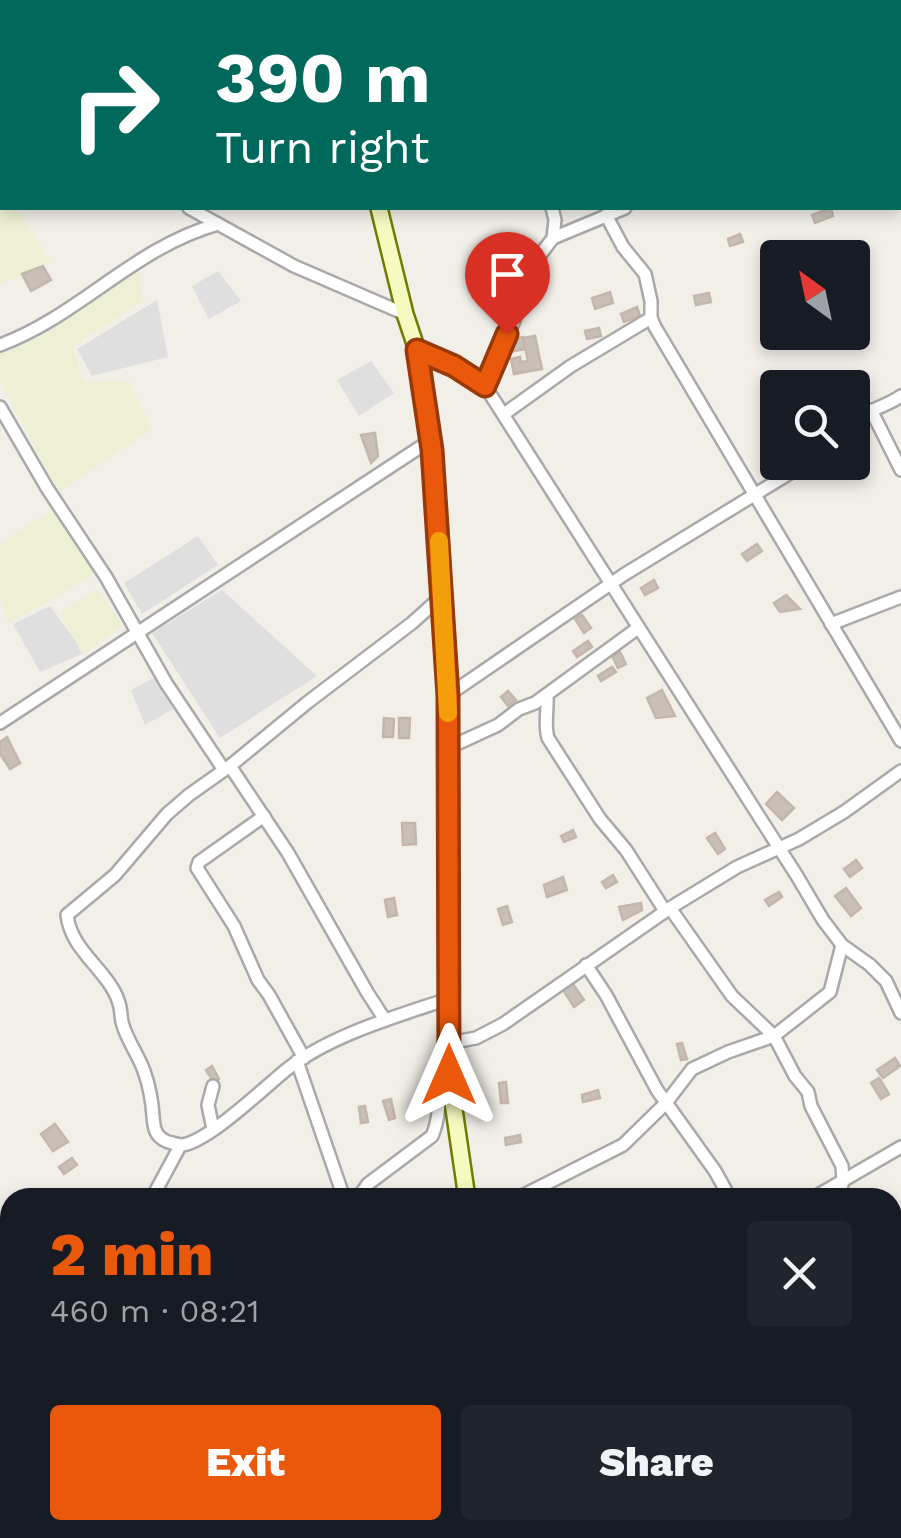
<!DOCTYPE html>
<meta charset="utf-8">
<style>
:root{--surface:#171b24;--page:#20242c;--text:#f1f3f6;--muted:#9ea1a6;--accent:#ea580c}
body{margin:0;font-family:"Work Sans",sans-serif;background:var(--page);color:var(--text);height:100vh;display:flex;flex-direction:column;font-size:38px;white-space:nowrap}
*{box-sizing:border-box;margin:0}
p{font-size:32px;color:var(--muted)}
.icon{flex:none;width:55px;height:55px;fill:none;stroke:currentColor;stroke-width:2;stroke-linecap:round;stroke-linejoin:round}
.map{position:relative;flex:1;overflow:hidden}
.side{position:absolute;left:0px;top:1188px;width:902px;height:352px;display:flex;flex-direction:column;background:var(--surface);border-radius:30px 30px 0 0;box-shadow:0 5px 15px #0003}
.side>*{flex:none}
.banner{position:absolute;left:0px;top:0px;width:902px;height:210px;box-shadow:0 5px 15px #0003;background:#00695c;color:#fff;overflow:hidden}
.needle{width:65px;rotate:327deg}
.buttons{position:absolute;left:760px;top:240px;display:grid;gap:20px}
.buttons a{display:grid;place-items:center;width:110px;height:110px;border-radius:10px;background:var(--surface);box-shadow:0 5px 15px #0003;font-size:50px}
.pin{position:absolute;display:grid;place-items:center;width:85px;height:85px;color:#fff;margin:-102px -42px;border-radius:50% 50% 50% 0;rotate:-45deg;box-shadow:0 0 10px #0007}
.pin .icon{rotate:45deg}
.me{position:absolute;width:110px;margin:-55px;rotate:0deg;stroke-linejoin:round;filter:drop-shadow(0 0 8px #0008)}
.turn{display:flex;align-items:center;gap:35px;height:210px;padding:0 50px;font-size:45px}
.turn .icon{width:130px;height:130px;stroke-width:2.5}
.turn b{display:block;font-size:70px;line-height:85px}
.round{display:grid;place-items:center;flex:none;width:105px;height:105px;border-radius:10px;background:var(--page)}
.headline{display:flex;align-items:center;justify-content:space-between;height:170px;padding:0 50px}
h1{font-size:60px;font-weight:800;line-height:75px;color:var(--accent)}
.action{display:flex;gap:20px;margin-top:auto;padding:20px 50px}
.action a{flex:1;height:115px;border-radius:10px;background:var(--accent);color:#fff;font-size:40px;font-weight:800;line-height:115px;text-align:center}
.action a+a{background:var(--page);color:var(--text)}
.map>svg:first-child{display:block}
.residential{fill:#e0dfdf}
.farmland{fill:#eef0d5}
.building{fill:#c7bfb8;stroke:#c4b6ab;stroke-width:2.5}
.lines{fill:none;stroke-linecap:round;stroke-linejoin:round}
.minor-casing{stroke:#a9a9a9;stroke-width:16}
.secondary-casing{stroke:#707d05;stroke-width:20}
.minor{stroke:#fff;stroke-width:11}
.secondary{stroke:#f7fabf;stroke-width:15}
.route-casing{stroke:#983908;stroke-width:25}
.route{stroke:#ea580c;stroke-width:18}
.slow{stroke:#f59e0b;stroke-width:18}
</style>
<div class="map">
<svg width="901" height="1538" viewBox="0 0 901 1538">
<rect width="100%" height="100%" fill="#f2efe9"/>
<g class="residential">
<polygon points="218,271 241,301 209,319 192,286"/>
<polygon points="157,300 168,357 92,376 77,349"/>
<polygon points="371,361 394,393 359,416 337,380"/>
<polygon points="198,536 218,565 142,614 124,583"/>
<polygon points="222,590 317,676 220,738 152,633"/>
<polygon points="50,606 84,653 40,672 13,624"/>
<polygon points="154,678 173,709 145,725 131,690"/>
</g>
<g class="farmland">
<polygon points="0,178 2,183 2,208 18,208 51,263 0,284"/>
<polygon points="139,265 143,301 73,346 83,381 129,381 152,428 59,492 0,382 0,340"/>
<polygon points="54,509 96,573 9,624 0,599 0,544"/>
<polygon points="97,589 123,625 83,655 60,613"/>
</g>
<g class="building">
<polygon points="831,208 833,216 815,223 812,215"/>
<polygon points="740,234 743,242 730,246 728,239"/>
<polygon points="43,266 51,280 31,291 22,274"/>
<polygon points="778,283 778,296 772,299 766,289"/>
<polygon points="610,292 613,303 595,309 592,298"/>
<polygon points="709,293 711,302 696,305 694,296"/>
<polygon points="506,294 511,319 499,321 493,297"/>
<polygon points="637,307 640,316 624,322 621,314"/>
<polygon points="599,328 601,336 587,339 585,331"/>
<polygon points="794,335 796,343 780,346 778,339"/>
<polygon points="535,336 542,369 514,374 511,359 520,357 521,362 528,361 523,338"/>
<polygon points="523,337 525,349 509,352 507,340"/>
<polygon points="375,433 378,456 371,463 361,435"/>
<polygon points="757,544 762,551 747,561 742,554"/>
<polygon points="654,580 658,588 645,595 641,588"/>
<polygon points="786,595 800,609 780,612 774,603"/>
<polygon points="582,615 591,628 584,633 575,619"/>
<polygon points="588,641 592,647 577,657 573,651"/>
<polygon points="620,652 626,664 618,668 612,656"/>
<polygon points="612,667 616,672 601,681 598,676"/>
<polygon points="662,690 675,716 656,718 647,698"/>
<polygon points="508,691 516,700 508,706 501,697"/>
<polygon points="384,718 394,719 393,737 383,737"/>
<polygon points="399,718 410,718 409,738 399,738"/>
<polygon points="7,737 20,763 10,769 0,754 0,742"/>
<polygon points="777,792 794,808 782,820 766,804"/>
<polygon points="402,823 415,823 416,844 403,845"/>
<polygon points="573,830 576,837 564,842 561,836"/>
<polygon points="715,833 725,849 718,854 707,838"/>
<polygon points="856,860 862,868 850,877 844,869"/>
<polygon points="613,875 617,882 606,888 602,882"/>
<polygon points="563,877 567,890 547,897 544,885"/>
<polygon points="846,888 861,908 851,916 835,896"/>
<polygon points="779,892 782,897 769,906 765,900"/>
<polygon points="394,898 397,915 388,917 385,900"/>
<polygon points="641,903 642,910 623,920 619,907"/>
<polygon points="507,906 512,922 503,925 498,909"/>
<polygon points="573,984 584,1000 574,1007 563,990"/>
<polygon points="682,1043 687,1059 681,1060 677,1044"/>
<polygon points="895,1058 900,1066 883,1078 877,1070"/>
<polygon points="212,1066 219,1079 214,1083 206,1070"/>
<polygon points="879,1078 889,1094 881,1099 871,1083"/>
<polygon points="506,1082 508,1103 501,1103 499,1083"/>
<polygon points="598,1090 600,1098 583,1102 582,1095"/>
<polygon points="391,1099 395,1118 389,1120 383,1101"/>
<polygon points="365,1106 368,1122 361,1123 359,1107"/>
<polygon points="55,1124 68,1142 53,1151 41,1134"/>
<polygon points="520,1135 521,1142 506,1145 505,1138"/>
<polygon points="72,1158 77,1165 64,1174 59,1167"/>
</g>
<g class="lines">
<g class="minor-casing">
<g id="minor">
<polyline points="480,0 481,2"/>
<polyline points="346,2 350,0"/>
<polyline points="900,33 901,32"/>
<polyline points="0,68 2,71"/>
<polyline points="189,208 218,224"/>
<polyline points="606,215 623,247 645,274 651,301 651,318 655,327 901,741"/>
<polyline points="553,238 625,208"/>
<path d="M0 345C79 316 133 248 218 224L294 266 405 314"/>
<polyline points="417,350 454,366 485,386 797,876 823,920 842,945 870,965 886,981 901,1013"/>
<polyline points="485,386 514,321 527,272 553,238 555,220 552,208"/>
<polyline points="0,407 47,488 106,577 166,683 224,770"/>
<polyline points="871,410 901,470"/>
<polyline points="504,414 571,366 651,318"/>
<path d="M852 422C867 410 885 407 901 396"/>
<path d="M442 596 412 623 308 702 230 766 189 795 167 814 115 875 67 915C71 953 113 973 120 1007 121 1012 121 1017 122 1022 126 1039 138 1054 144 1071 149 1085 152 1101 153 1116 154 1128 155 1136 166 1141 167 1142 180 1145 181 1145 206 1144 265 1087 286 1070 328 1036 397 1016 448 999"/>
<polyline points="831,624 901,597"/>
<path d="M547 695C548 710 544 724 548 738L600 819 626 850 665 911"/>
<polyline points="447,696 625,574 808,462"/>
<polyline points="0,723 431,440"/>
<polyline points="448,748 498,725 519,709 535,703 638,628"/>
<polyline points="230,766 288,853 367,992 385,1020"/>
<polyline points="264,816 199,862 197,868 234,926 258,980 269,995 304,1058"/>
<polyline points="586,965 606,995 657,1090 715,1171 730,1198"/>
<polyline points="449,1043 476,1038 503,1024 670,908 737,867 799,839 844,812 901,771"/>
<polyline points="297,1061 344,1198"/>
<polyline points="213,1086 208,1105 213,1129"/>
<polyline points="152,1198 180,1146"/>
<path d="M358 1198 368 1184 432 1136C442 1116 435 1094 449 1075"/>
<polyline points="518,1198 623,1145 666,1103 692,1069 728,1052 774,1036 732,996 670,908"/>
<polyline points="813,1198 901,1147"/>
<polyline points="839,1198 843,1180 842,1166 811,1106 808,1092 795,1076 774,1036 830,992 842,945"/>
<polyline points="0,1357 10,1354"/>
<polyline points="892,1431 901,1433"/>
<polyline points="171,1530 171,1538"/>
<polyline points="669,1538 679,1530"/>
</g>
</g>
<g class="secondary-casing">
<g id="secondary">
<polyline points="321,0 322,2"/>
<polyline points="379,208 405,314 417,350 432,450 447,696 449,1075 467,1198"/>
<polyline points="568,1530 571,1538"/>
</g>
</g>
<use href="#minor" class="minor"/>
<use href="#secondary" class="secondary"/>
</g>
<g class="lines">
<g class="route-casing">
<polyline id="route" points="449,1075 448,696 432,450 417,350 454,366 485,386 507,334"/>
</g>
<use href="#route" class="route"/>
<polyline class="slow" points="439,541 448,713"/>
</g>
</svg>
<div class="buttons">
<a><svg class="needle" viewBox="-14 -14 28 28"><path d="M0-13l5 13h-10z" fill="#e53935"/><path d="M0 13l5-13h-10z" fill="#9ea1a6"/></svg></a>
<a><svg class="icon" aria-label="search" viewBox="0 0 24 24"><circle cx="10" cy="10" r="6"/><path d="M15 15l6 6"/></svg></a>
</div>
<div class="pin" style="left:507px;top:334px;background:#d93025"><svg class="icon" aria-label="arrive" viewBox="0 0 24 24"><path d="M6 21V4h12l-3 4 3 4H6"/></svg></div>
<svg class="me" style="left:449px;top:1075px" viewBox="-20 -20 40 40"><path d="M0-17L14 15 0 8-14 15z" fill="#ea580c" stroke="#fff" stroke-width="4"/></svg>
<div class="banner">
<div class="turn"><svg class="icon" aria-label="right" viewBox="0 0 24 24"><path d="M7 20v-9h11M14 6l5 5-5 5"/></svg><div><b>390 m</b>Turn right</div></div>
</div>
<section class="side">
<div class="headline"><div><h1>2 min</h1><p>460 m · 08:21</p></div><a class="round"><svg class="icon" aria-label="close" viewBox="0 0 24 24"><path d="M6 6l12 12M18 6L6 18"/></svg></a></div>
<div class="action"><a>Exit</a><a>Share</a></div>
</section>
</div>
